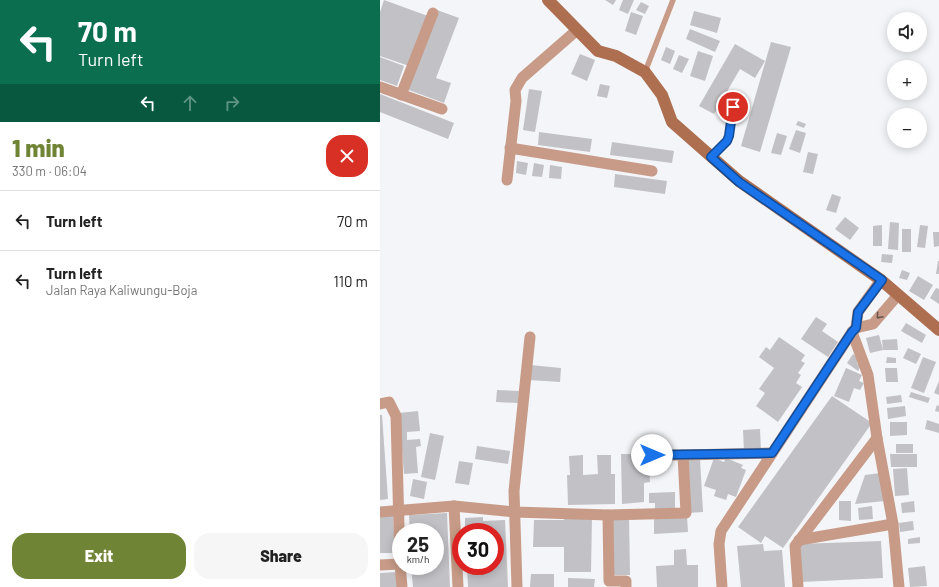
<!DOCTYPE html>
<meta charset="utf-8">
<style>
:root{--surface:#fff;--page:#f6f6f6;--text:#222;--muted:#767676;--line:#e0e0e0;--accent:#708435}
body{margin:0;font-family:Barlow,sans-serif;background:var(--page);color:var(--text);height:100vh;display:flex;flex-direction:column;font-size:15px;white-space:nowrap}
*{box-sizing:border-box;margin:0}
p{font-size:13px;color:var(--muted)}
.icon{flex:none;width:22px;height:22px;fill:none;stroke:currentColor;stroke-width:2;stroke-linecap:round;stroke-linejoin:round}
.map{position:relative;flex:1;overflow:hidden}
.side{display:flex;flex-direction:column;background:var(--surface);width:380px}
.side>*{flex:none}
.banner{background:#0b6e4f;color:#fff;overflow:hidden}
.fabs{position:absolute;left:507px;top:12px;display:grid;gap:8px}
.fabs a{display:grid;place-items:center;width:40px;height:40px;border-radius:50%;background:var(--surface);box-shadow:0 2px 10px #0003;font-size:20px}
.speed{position:absolute;left:12px;top:523px;display:flex;gap:8px;font-size:20px;font-weight:700;text-align:center}
.speed>*{display:grid;place-content:center;width:52px;height:52px;border-radius:50%;background:var(--surface);box-shadow:0 2px 10px #0003;line-height:1}
.speed small{font-size:10px;font-weight:400}
.speed .limit{border:6px solid #d22;background:#fff;color:#111}
.pin{position:absolute;display:grid;place-items:center;width:34px;height:34px;color:#fff;margin:-17px;border:2px solid #fff;border-radius:50%;box-shadow:0 1px 4px #0007}
.me{position:absolute;width:44px;margin:-22px;rotate:90deg;stroke-linejoin:round;filter:drop-shadow(0 0 3px #0008)}
.turn{display:flex;align-items:center;gap:14px;height:84px;padding:0 12px;font-size:18px}
.turn .icon{width:52px;height:52px;stroke-width:2.5}
.turn b{display:block;font-size:28px;line-height:34px}
.lanes{display:flex;align-items:center;height:38px;padding:0 12px;background:#0003;justify-content:center;gap:20px;direction:ltr}
.lanes .off{opacity:.35}
.round{display:grid;place-items:center;flex:none;width:42px;height:42px;border-radius:16px;background:var(--page)}
.summary{display:flex;align-items:center;justify-content:space-between;height:68px;padding:0 12px}
h1{font-size:24px;font-weight:800;line-height:30px;color:var(--accent)}
.button{display:flex;gap:8px;margin-top:auto;padding:8px 12px}
.button a{flex:1;height:46px;border-radius:16px;background:var(--accent);color:#fff;font-size:16px;font-weight:800;line-height:46px;text-align:center}
.button a+a{background:var(--page);color:var(--text)}
ul{padding:0;list-style:none}
li{display:flex;align-items:center;gap:12px;height:60px;padding:0 12px;border-top:1px solid var(--line)}
li div{flex:1}
li b{display:block;font-size:15px}
li em{font-style:normal}
main{display:flex;flex:1;min-height:0}
.map>svg:first-child{display:block}
.building{fill:#c2c1c5}
.lines{fill:none;stroke-linecap:round;stroke-linejoin:round}
.lane{stroke:#c79b87;stroke-width:5.5}
.street{stroke:#c79b87;stroke-width:11}
.secondary{stroke:#ae6f51;stroke-width:12}
.oneway{stroke:#6b574f}
.route-casing{stroke:#114b97;stroke-width:10}
.route{stroke:#1a73e8;stroke-width:7}
</style>
<main>
<section class="side">
<div class="banner">
<div class="turn"><svg class="icon" aria-label="left" viewBox="0 0 24 24"><path d="M17 20v-9H6M10 6l-5 5 5 5"/></svg><div><b>70 m</b>Turn left</div></div>
<div class="lanes"><svg class="icon" aria-label="left" viewBox="0 0 24 24"><path d="M17 20v-9H6M10 6l-5 5 5 5"/></svg><svg class="icon off" aria-label="ahead" viewBox="0 0 24 24"><path d="M12 20V5M6 11l6-6 6 6"/></svg><svg class="icon off" aria-label="right" viewBox="0 0 24 24"><path d="M7 20v-9h11M14 6l5 5-5 5"/></svg></div>
</div>
<div class="summary"><div><h1>1 min</h1><p>330 m · 06:04</p></div><a class="round" style="background:#d93025;color:#fff"><svg class="icon" aria-label="close" viewBox="0 0 24 24"><path d="M6 6l12 12M18 6L6 18"/></svg></a></div>
<ul>
<li><svg class="icon" aria-label="left" viewBox="0 0 24 24"><path d="M17 20v-9H6M10 6l-5 5 5 5"/></svg><div><b>Turn left</b></div><em>70 m</em></li>
<li><svg class="icon" aria-label="left" viewBox="0 0 24 24"><path d="M17 20v-9H6M10 6l-5 5 5 5"/></svg><div><b>Turn left</b><p>Jalan Raya Kaliwungu-Boja</p></div><em>110 m</em></li>
</ul>
<div class="button"><a>Exit</a><a>Share</a></div>
</section>
<div class="map">
<svg width="559" height="587" viewBox="0 0 559 587">
<rect width="100%" height="100%" fill="#f4f5f8"/>
<g class="building">
<polygon points="4,0 48,16 29,66 0,56 0,12"/>
<polygon points="225,0 236,0 233,5"/>
<polygon points="243,0 254,0 248,14 239,10"/>
<polygon points="261,2 269,6 265,14 256,10"/>
<polygon points="57,10 79,18 56,78 71,83 64,103 26,89 35,70"/>
<polygon points="314,11 341,18 337,33 310,25"/>
<polygon points="251,12 263,16 256,35 245,31"/>
<polygon points="310,29 340,41 335,52 306,39"/>
<polygon points="391,42 411,47 380,152 361,146"/>
<polygon points="355,44 385,61 375,78 360,69 334,114 319,106"/>
<polygon points="286,47 295,51 290,64 281,60"/>
<polygon points="318,51 333,56 325,81 310,76"/>
<polygon points="200,54 215,60 207,81 191,74"/>
<polygon points="299,55 309,59 302,73 293,69"/>
<polygon points="0,57 24,66 17,86 0,80"/>
<polygon points="220,84 230,86 227,98 217,96"/>
<polygon points="149,89 162,91 155,132 143,130"/>
<polygon points="0,94 74,123 68,139 0,112"/>
<polygon points="418,121 426,124 424,128 416,125"/>
<polygon points="416,130 426,133 420,153 409,149"/>
<polygon points="159,132 212,139 210,152 158,145"/>
<polygon points="397,133 407,136 401,155 391,153"/>
<polygon points="232,142 294,151 292,163 230,155"/>
<polygon points="428,152 438,154 433,174 423,172"/>
<polygon points="137,161 148,163 146,175 136,173"/>
<polygon points="154,163 164,165 162,177 152,176"/>
<polygon points="170,165 182,167 181,179 169,178"/>
<polygon points="235,174 287,181 285,194 234,187"/>
<polygon points="452,194 461,197 456,213 446,210"/>
<polygon points="465,217 479,228 470,240 455,229"/>
<polygon points="510,222 519,223 518,250 508,249"/>
<polygon points="502,225 502,246 493,246 493,226"/>
<polygon points="540,225 548,226 545,248 537,247"/>
<rect x="522" y="229" width="9" height="23"/>
<polygon points="553,232 559,232 559,246 554,247"/>
<polygon points="502,254 513,255 512,263 501,262"/>
<polygon points="558,261 559,261 559,274 556,274"/>
<polygon points="522,270 530,273 527,280 519,278"/>
<polygon points="538,276 553,285 544,300 529,291"/>
<polygon points="556,288 559,289 559,304 550,298"/>
<polygon points="436,317 447,324 442,331 458,342 448,357 421,339"/>
<polygon points="526,323 546,335 542,343 521,331"/>
<polygon points="499,335 503,350 502,340 517,339 518,350 503,350 490,353 486,338"/>
<polygon points="399,337 425,355 421,361 425,363 418,373 421,375 416,383 422,387 398,422 376,406 385,393 379,389 394,368 379,357 386,347 390,350"/>
<polygon points="528,348 541,354 536,364 523,358"/>
<polygon points="473,354 480,359 477,363 481,366 478,371 467,363"/>
<polygon points="507,357 516,358 516,363 506,363"/>
<polygon points="543,357 556,362 544,393 531,388"/>
<polygon points="150,365 181,368 180,382 149,380"/>
<polygon points="466,368 482,375 479,381 484,383 480,390 474,388 469,402 454,396"/>
<polygon points="505,368 517,368 518,382 506,382"/>
<polygon points="559,381 559,395 554,393"/>
<polygon points="117,390 139,391 138,403 116,402"/>
<polygon points="531,392 550,398 548,403 529,397"/>
<polygon points="521,395 522,402 507,404 506,397"/>
<polygon points="452,396 492,423 403,548 385,536 381,543 358,527"/>
<polygon points="557,405 559,406 559,412 555,411"/>
<polygon points="525,406 526,416 508,419 507,408"/>
<polygon points="38,411 40,431 27,432 27,440 40,439 41,446 36,447 38,473 24,474 19,413"/>
<polygon points="0,415 2,415 8,499 0,500"/>
<polygon points="547,420 559,424 559,433 545,429"/>
<polygon points="510,422 527,422 527,435 510,436"/>
<polygon points="380,429 381,451 364,452 363,430"/>
<polygon points="50,433 64,436 55,480 41,477"/>
<rect x="516" y="444" width="17" height="9"/>
<polygon points="97,446 130,451 128,464 95,459"/>
<polygon points="241,454 254,454 255,466 269,466 270,482 264,483 264,502 242,504"/>
<polygon points="510,454 537,454 537,467 511,467"/>
<polygon points="203,455 203,475 218,474 217,455 231,455 231,474 235,474 235,504 188,505 187,475 190,475 189,456"/>
<polygon points="334,458 344,462 346,458 363,465 361,468 366,470 356,497 348,494 346,500 334,496 336,490 324,486"/>
<polygon points="320,459 323,512 308,513 305,460"/>
<polygon points="79,461 93,463 89,485 75,483"/>
<polygon points="527,468 529,495 515,496 513,469"/>
<polygon points="500,473 505,501 475,504 485,475"/>
<polygon points="33,479 47,482 44,499 30,496"/>
<polygon points="295,492 295,511 275,511 275,503 269,503 269,493"/>
<polygon points="459,501 471,501 471,521 459,520"/>
<polygon points="534,501 535,512 522,513 521,503"/>
<polygon points="492,506 493,519 479,520 478,508"/>
<polygon points="67,513 70,587 33,587 31,566 55,566 55,532 30,532 29,515"/>
<polygon points="184,515 212,516 211,572 184,572 184,547 153,547 154,520 184,520"/>
<polygon points="0,516 13,516 15,553 0,553"/>
<polygon points="307,516 308,532 274,534 274,517"/>
<polygon points="103,517 103,521 125,520 128,587 88,587 87,566 115,566 115,532 85,532 85,518"/>
<polygon points="249,518 250,575 232,575 231,519"/>
<polygon points="533,521 534,530 520,532 519,523"/>
<polygon points="540,537 540,543 528,544 528,539"/>
<polygon points="501,541 503,578 421,582 419,544"/>
<polygon points="383,544 384,551 402,550 405,587 361,587 357,546"/>
<polygon points="306,549 307,565 318,565 318,587 277,587 276,566 294,565 294,550"/>
<polygon points="545,566 547,586 530,587 528,568"/>
<polygon points="17,572 17,587 0,587 0,573"/>
<polygon points="151,574 174,574 174,587 150,587"/>
<polygon points="188,578 215,579 214,587 188,587"/>
</g>
<g class="lines">
<g class="lane">
<polyline points="265,72 293,0"/>
<polyline points="331,157 347,141 349,136 353,107"/>
</g>
<g class="street">
<polyline points="0,87 62,109"/>
<polyline points="21,95 53,13"/>
<polyline points="130,148 272,171"/>
<polyline points="127,180 136,101 135,90 142,78 197,30"/>
<polyline points="476,328 478,312 501,280"/>
<polyline points="472,332 488,375 497,438 513,524 519,587"/>
<polyline points="0,404 9,402 16,416 20,564 22,587"/>
<polyline points="257,455 303,455"/>
<polyline points="74,506 78,587"/>
<polyline points="0,512 74,506 135,512 228,515 306,513 303,455 392,453"/>
<polyline points="228,515 229,581 246,581 246,587"/>
<polyline points="419,540 513,524"/>
<polyline points="0,565 20,564"/>
<polyline points="137,587 134,491 150,337"/>
<polyline points="342,587 339,544 341,531 472,332 476,328 493,324 518,295"/>
<polyline points="418,587 415,546 497,438"/>
</g>
<polyline class="secondary" points="168,0 218,51 236,56 265,72 282,95 292,122 359,181 501,280 559,330"/>
</g>
<defs><path id="oneway-chevron" d="M-2-3.5L2.5 0L-2 3.5" fill="none" stroke-width="1.6" stroke-linecap="round" stroke-linejoin="round"/></defs>
<use class="oneway" href="#oneway-chevron" transform="translate(499 316) rotate(131)"/>
<g class="lines">
<g class="route-casing">
<polyline id="route" points="272,455 392,453 472,332 476,328 478,312 502,280 359,182 331,157 347,141 349,136 353,107"/>
</g>
<use href="#route" class="route"/>
</g>
</svg>
<div class="fabs">
<a><svg class="icon" aria-label="sound" viewBox="0 0 24 24"><path d="M4 9h4l5-4v14l-5-4H4zM17 9q2 3 0 6"/></svg></a>
<a>+</a>
<a>−</a>
</div>
<div class="speed"><div>25<small>km/h</small></div><div class="limit">30</div></div>
<div class="pin" style="left:353px;top:107px;background:#d93025"><svg class="icon" aria-label="arrive" viewBox="0 0 24 24"><path d="M6 21V4h12l-3 4 3 4H6"/></svg></div>
<svg class="me" style="left:272px;top:455px" viewBox="-20 -20 40 40"><circle r="19" fill="#fff"/><path d="M0-13L10 11 0 6-10 11z" fill="#1a73e8"/></svg>
</div>
</main>
